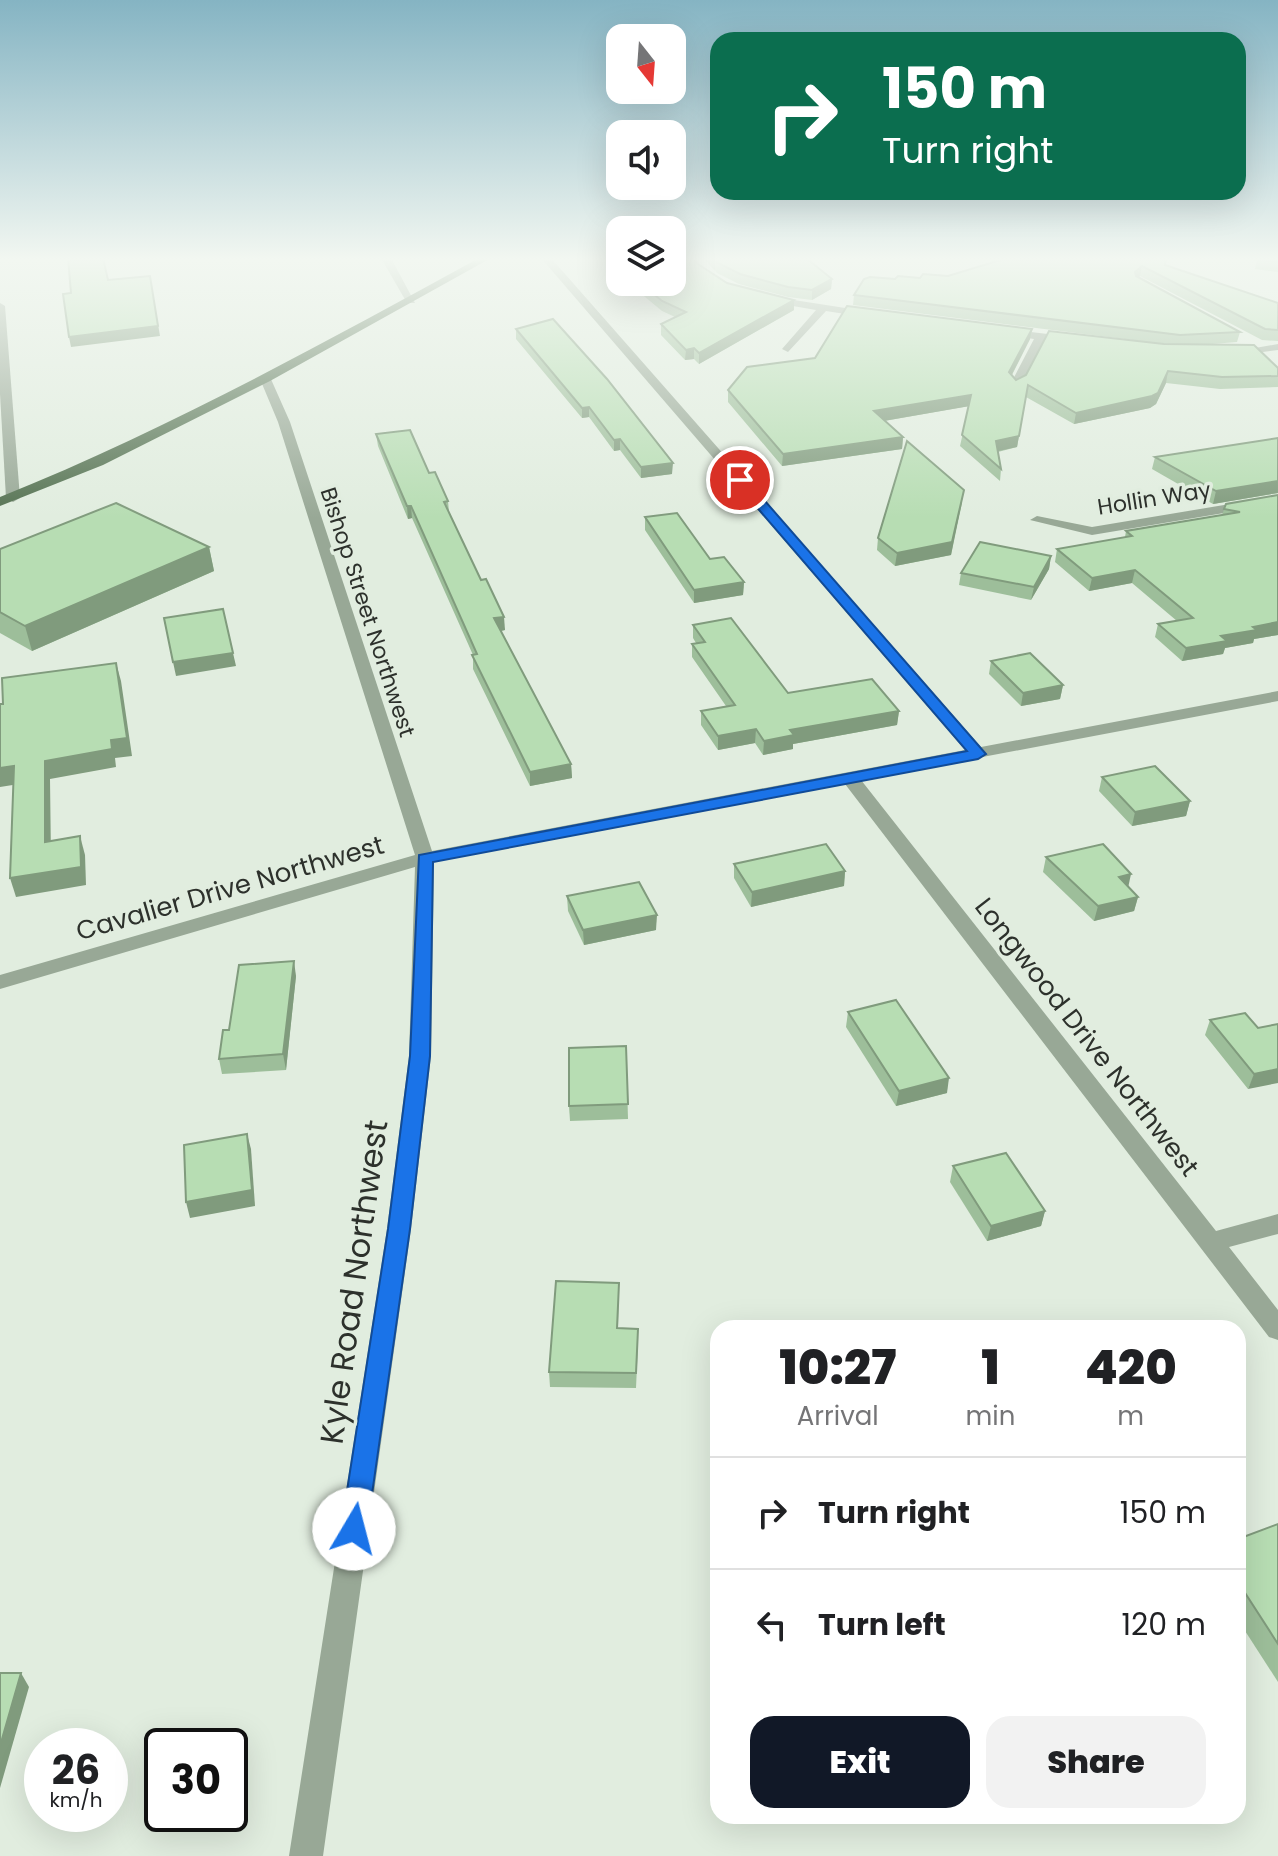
<!DOCTYPE html>
<style>
:root{--surface:#fff;--page:#f2f2f2;--text:#202124;--muted:#757577;--line:#e0e0e0;--accent:#111827}
body{margin:0;font-family:Poppins,sans-serif;background:var(--page);color:var(--text);height:100vh;display:flex;flex-direction:column;font-size:30px;white-space:nowrap}
*{box-sizing:border-box;margin:0}
p{font-size:26px;color:var(--muted)}
.icon{flex:none;width:44px;height:44px;fill:none;stroke:currentColor;stroke-width:2;stroke-linecap:round;stroke-linejoin:round}
.map{position:relative;flex:1;overflow:hidden}
.drawer{position:absolute;left:710px;top:1320px;width:536px;height:504px;display:flex;flex-direction:column;background:var(--surface);border-radius:24px;box-shadow:0 8px 32px #0002}
.drawer>*{flex:none}
.hud{position:absolute;left:710px;top:32px;width:536px;height:168px;border-radius:24px;box-shadow:0 8px 32px #0002;background:#0b6e4f;color:#fff;overflow:hidden}
.needle{width:52px;rotate:163deg}
.fabs{position:absolute;left:606px;top:24px;display:grid;gap:16px}
.fabs a{display:grid;place-items:center;width:80px;height:80px;border-radius:16px;background:var(--surface);box-shadow:0 8px 32px #0002;font-size:40px}
.speed{position:absolute;left:24px;top:1728px;display:flex;gap:16px;font-size:40px;font-weight:700;text-align:center}
.speed>*{display:grid;place-content:center;width:104px;height:104px;border-radius:50%;background:var(--surface);box-shadow:0 8px 32px #0002;line-height:1}
.speed small{font-size:20px;font-weight:400}
.speed .limit{border:4px solid #111;border-radius:12px;background:#fff;color:#111}
.pin{position:absolute;display:grid;place-items:center;width:68px;height:68px;color:#fff;margin:-34px;border:4px solid #fff;border-radius:50%;box-shadow:0 2px 8px #0007}
.me{position:absolute;width:88px;margin:-44px;rotate:8deg;stroke-linejoin:round;filter:drop-shadow(0 0 6px #0008)}
.turn{display:flex;align-items:center;gap:28px;height:168px;padding:0 40px;font-size:36px}
.turn .icon{width:104px;height:104px;stroke-width:2.5}
.turn b{display:block;font-size:56px;line-height:68px}
.eta{display:flex;justify-content:space-evenly;align-items:center;height:136px;text-align:center}
.eta b{font-size:48px;font-weight:800;line-height:56px}
.cta{display:flex;gap:16px;margin-top:auto;padding:16px 40px}
.cta a{flex:1;height:92px;border-radius:24px;background:var(--accent);color:#fff;font-size:32px;font-weight:800;line-height:92px;text-align:center}
.cta a+a{background:var(--page);color:var(--text)}
ul{padding:0;list-style:none}
li{display:flex;align-items:center;gap:24px;height:112px;padding:0 40px;border-top:2px solid var(--line)}
li div{flex:1}
li b{display:block;font-size:30px}
li em{font-style:normal}
.map>svg:first-child{display:block}
.lines{fill:none;stroke-linecap:round;stroke-linejoin:round}
.street{fill:#98a896;fill-rule:evenodd}
.primary{fill:#557252;fill-rule:evenodd}
.wall{fill:#9dbe9a}
.shaded-wall{fill:#809b7d}
.building{fill:#b7ddb3;stroke:#809b7d;stroke-width:2}
.route{fill:#1a73e8;stroke:#114b97;stroke-width:2}
.labels{text-anchor:middle;stroke-width:7;stroke-linejoin:round;paint-order:stroke}
.far-street-label{font-size:22px;fill:#2d312c;stroke:#e1eddf}
.street-label{font-size:26px;fill:#2d312c;stroke:#e1eddf}
.near-street-label{font-size:32px;fill:#2d312c;stroke:#e1eddf}
</style>
<div class="map">
<svg width="1278" height="1856" viewBox="0 0 1278 1856">
<rect width="100%" height="100%" fill="#e1eddf"/>
<g class="lines">
<g class="street">
<polygon points="381,258 391,258 415,303 407,303"/>
<polygon points="541,258 551,258 981,747 1278,691 1278,701 861,780 1216,1231 1278,1214 1278,1234 1229,1247 1278,1310 1278,1340 1269,1337 845,784 434,862 431,1056 411,1229 323,1856 289,1856 387,1229 409,1056 415,867 0,989 0,975 415,855 278,422 260,379 270,377 290,422 432,851 965,750"/>
<polygon points="768,296 871,312 876,315 871,318 826,311 788,352 782,349 816,310 764,301 764,297"/>
<polygon points="0,303 5,306 20,498 13,502 6,498 0,394"/>
<polygon points="1006,329 1073,337 1079,340 1073,343 1045,340 1022,385 1016,389 1010,385 1034,339 1002,334 1002,330"/>
<polygon points="1278,344 1278,350 1233,356 1227,353"/>
<polygon points="1278,496 1278,504 1092,535 1030,520 1037,516 1092,527"/>
</g>
<path class="primary" d="M479 258H491L270 381 103 465 0 506V497C166 430 322 344 479 258Z"/>
</g>
<g class="wall">
<polygon points="703,258 806,258 832,279 831,289 812,300 788,297 739,284 717,273"/>
<polygon points="1278,258 1278,272 1255,269 1257,259"/>
<polygon points="698,264 727,283 794,310 699,364 694,359 685,360 661,335 661,324 675,317 662,311 627,282 672,282"/>
<polygon points="1165,266 1278,303 1278,341 1262,340 1140,276 1138,278 1240,332 1237,342 1200,345 1278,368 1278,387 1220,389 1166,383 1156,404 1150,408 1074,424 1026,397 1017,447 998,452 1001,469 1000,481 960,446 969,406 884,421 903,437 902,449 782,466 728,402 728,390 1032,329 1030,339 1012,375 1016,380 1165,344 853,305 854,295 895,279"/>
<polygon points="516,329 672,474 641,478 620,450 614,451 589,417 582,418 516,339"/>
<polygon points="376,434 429,473 448,501 449,512 505,630 501,631 571,764 572,778 530,786 473,669 473,655 412,518 408,519 378,446"/>
<polygon points="1278,438 1278,493 1213,504 1152,469 1155,457"/>
<polygon points="1278,495 1278,635 1254,639 1253,643 1225,648 1223,654 1182,661 1155,637 1158,624 1177,621 1132,583 1089,591 1055,562 1057,549 1125,537 1126,531 1222,515 1226,504"/>
<polygon points="962,503 951,555 895,566 877,550 878,538"/>
<polygon points="645,517 744,582 743,595 694,603 645,530"/>
<polygon points="209,547 214,571 32,651 0,633 0,549"/>
<polygon points="1051,556 1049,569 1031,600 959,585 961,573"/>
<polygon points="693,625 788,693 899,711 897,725 793,744 793,749 763,755 755,743 718,750 701,725 701,711 726,706 692,657 692,644 696,643 693,638"/>
<polygon points="991,661 1063,685 1060,699 1021,706 989,674"/>
<polygon points="1102,777 1190,801 1186,816 1132,826 1099,791"/>
<polygon points="1046,857 1128,886 1138,897 1134,911 1094,921 1043,872"/>
<polygon points="734,864 845,871 844,886 751,907 734,878"/>
<polygon points="567,896 656,930 584,945 568,911"/>
<polygon points="296,976 286,1070 222,1074 219,1059 229,1030"/>
<polygon points="848,1012 947,1093 896,1106 846,1027"/>
<polygon points="1210,1020 1258,1028 1278,1024 1248,1089 1205,1035"/>
<polygon points="626,1046 628,1119 570,1121 569,1106"/>
<polygon points="953,1166 1045,1211 1041,1226 987,1241 950,1182"/>
<polygon points="619,1283 618,1328 638,1344 636,1388 550,1387 549,1372"/>
<polygon points="1278,1524 1278,1682 1238,1620 1238,1539"/>
</g>
<g class="shaded-wall">
<polygon points="1142,266 1140,276 1133,282 1135,272"/>
<polygon points="150,276 160,336 71,347 69,337"/>
<polygon points="832,279 831,289 812,300 812,290"/>
<polygon points="794,300 794,310 699,364 699,353"/>
<polygon points="1032,329 1030,339 1007,384 1009,372"/>
<polygon points="694,348 694,359 685,360 686,350"/>
<polygon points="1168,371 1166,383 1156,404 1150,408 1074,424 1076,413"/>
<polygon points="1028,385 1017,447 994,452 996,441"/>
<polygon points="971,395 970,406 872,423 874,411"/>
<polygon points="589,407 589,417 582,418 582,408"/>
<polygon points="903,437 902,449 782,466 783,454"/>
<polygon points="620,439 620,450 614,451 614,440"/>
<polygon points="673,463 672,474 641,478 641,467"/>
<polygon points="1278,481 1278,493 1213,504 1216,491"/>
<polygon points="964,490 951,555 895,566 897,553"/>
<polygon points="407,506 411,506 412,518 408,519"/>
<polygon points="209,547 214,571 32,651 25,626"/>
<polygon points="1051,556 1049,569 1031,600 1034,587"/>
<polygon points="1135,570 1132,583 1089,591 1092,578"/>
<polygon points="744,582 743,595 694,603 694,590"/>
<polygon points="504,617 505,630 495,632 494,618"/>
<polygon points="1278,622 1278,635 1254,639 1253,643 1225,648 1223,654 1182,661 1186,648 1253,627"/>
<polygon points="233,653 236,666 176,676 173,662"/>
<polygon points="116,663 121,681 132,756 115,758 116,767 50,779 51,861 45,842 45,761 111,740"/>
<polygon points="1063,685 1060,699 1021,706 1023,693"/>
<polygon points="899,711 897,725 793,744 793,749 763,755 764,741 790,730"/>
<polygon points="756,729 755,743 718,750 718,736"/>
<polygon points="571,764 572,778 530,786 530,772"/>
<polygon points="14,766 19,784 0,787 0,768"/>
<polygon points="1190,801 1186,816 1132,826 1135,812"/>
<polygon points="80,836 85,855 86,885 16,897 10,878"/>
<polygon points="845,871 844,886 751,907 752,892"/>
<polygon points="1131,874 1128,888 1119,877"/>
<polygon points="1138,897 1134,911 1094,921 1098,906"/>
<polygon points="657,915 656,930 584,945 583,930"/>
<polygon points="294,961 296,976 286,1070 283,1054"/>
<polygon points="1278,1069 1278,1083 1248,1089 1254,1074"/>
<polygon points="949,1078 947,1093 896,1106 899,1091"/>
<polygon points="247,1134 251,1149 255,1206 190,1218 186,1202"/>
<polygon points="1045,1211 1041,1226 987,1241 991,1226"/>
<polygon points="21,1673 29,1687 0,1788 0,1746"/>
</g>
<g class="building">
<polygon points="68,258 103,258 108,280 150,276 158,326 69,337 63,294 71,293"/>
<polygon points="672,258 694,258 698,264 727,283 794,300 699,353 694,348 686,350 661,324 686,312 662,301 639,282 672,282"/>
<polygon points="713,258 806,258 832,279 812,290 788,287 740,274 718,263"/>
<polygon points="1007,258 1166,258 1165,265 1278,303 1278,330 1265,329 1142,266 1135,272 1136,276 1240,332 1180,335 854,295 864,279 870,277 895,279 898,276 920,278 923,274 948,276"/>
<polygon points="1258,258 1278,258 1278,262 1257,259"/>
<polygon points="847,306 1032,329 1009,372 1016,380 1026,375 1049,331 1164,344 1254,345 1278,368 1278,376 1222,377 1168,371 1158,393 1152,396 1076,413 1028,385 1019,436 996,441 1001,469 962,435 971,395 874,411 903,437 783,454 728,390 747,367 815,358"/>
<polygon points="553,319 607,379 673,463 641,467 620,439 614,440 589,407 582,408 516,329"/>
<polygon points="410,430 429,473 435,472 448,501 444,502 481,580 486,579 504,617 494,618 571,764 530,772 472,655 477,654 411,506 407,506 376,434"/>
<polygon points="1278,438 1278,481 1216,491 1155,457"/>
<polygon points="907,441 964,490 952,542 897,553 878,538"/>
<polygon points="1278,495 1278,622 1253,627 1257,630 1221,636 1227,641 1186,648 1158,624 1193,618 1135,570 1092,578 1057,549 1132,536 1126,531 1240,512 1224,509 1226,504"/>
<polygon points="116,503 209,547 25,626 0,612 0,549"/>
<polygon points="677,513 710,559 724,557 744,582 694,590 645,517"/>
<polygon points="980,542 1051,556 1034,587 961,573"/>
<polygon points="223,609 233,653 173,662 164,618"/>
<polygon points="731,618 788,693 872,679 899,711 790,730 794,735 764,741 756,729 718,736 701,711 735,705 692,644 705,642 693,625"/>
<polygon points="1030,653 1063,685 1023,693 991,661"/>
<polygon points="116,663 127,738 111,740 112,749 45,761 45,842 80,836 81,867 10,878 14,766 0,768 0,704 3,704 2,678"/>
<polygon points="1155,766 1190,801 1135,812 1102,777"/>
<polygon points="826,844 845,871 752,892 734,864"/>
<polygon points="1103,844 1131,874 1119,877 1138,897 1098,906 1046,857"/>
<polygon points="639,882 657,915 583,930 567,896"/>
<polygon points="294,961 283,1054 219,1059 223,1030 229,1030 239,965"/>
<polygon points="896,1000 949,1078 899,1091 848,1012"/>
<polygon points="1245,1013 1258,1028 1278,1024 1278,1069 1254,1074 1210,1020"/>
<polygon points="626,1046 628,1104 569,1106 569,1048"/>
<polygon points="247,1134 252,1190 186,1202 184,1145"/>
<polygon points="1006,1153 1045,1211 991,1226 953,1166"/>
<polygon points="556,1281 619,1283 617,1328 638,1329 636,1373 549,1372"/>
<polygon points="1278,1524 1278,1644 1238,1582 1238,1539"/>
<polygon points="0,1673 21,1673 0,1746"/>
</g>
<linearGradient id="sky" x2="0" y2="1"><stop stop-color="#85b4c3"/><stop offset="0.5" stop-color="#f2f7f1"/><stop offset="1" stop-color="#f2f7f1" stop-opacity="0"/></linearGradient>
<rect width="1278" height="518" fill="url(#sky)"/>
<polygon class="route" points="735,477 744,477 986,754 978,759 433,862 430,1056 410,1229 367,1529 363,1538 354,1541 344,1538 341,1529 388,1229 410,1056 419,855 967,751 735,482"/>
<g class="labels">
<g class="far-street-label">
<text transform="translate(1154 498) rotate(-9)" y="8">Hollin Way</text>
<text transform="translate(368 612) rotate(72)" y="8">Bishop Street Northwest</text>
</g>
<g class="street-label">
<text transform="translate(230 888) rotate(-16)" y="9">Cavalier Drive Northwest</text>
<text transform="translate(1087 1037) rotate(52)" y="9">Longwood Drive Northwest</text>
</g>
<g class="near-street-label">
<text transform="translate(354 1282) rotate(-82)" y="11">Kyle Road Northwest</text>
</g>
</g>
</svg>
<div class="fabs">
<a><svg class="needle" viewBox="-14 -14 28 28"><path d="M0-13l5 13h-10z" fill="#e53935"/><path d="M0 13l5-13h-10z" fill="#757577"/></svg></a>
<a><svg class="icon" aria-label="sound" viewBox="0 0 24 24"><path d="M4 9h4l5-4v14l-5-4H4zM17 9q2 3 0 6"/></svg></a>
<a><svg class="icon" aria-label="layers" viewBox="0 0 24 24"><path d="M12 4l9 5-9 5-9-5zM3 14l9 5 9-5"/></svg></a>
</div>
<div class="speed"><div>26<small>km/h</small></div><div class="limit">30</div></div>
<div class="pin" style="left:740px;top:480px;background:#d93025"><svg class="icon" aria-label="arrive" viewBox="0 0 24 24"><path d="M6 21V4h12l-3 4 3 4H6"/></svg></div>
<svg class="me" style="left:354px;top:1529px" viewBox="-20 -20 40 40"><circle r="19" fill="#fff"/><path d="M0-13L10 11 0 6-10 11z" fill="#1a73e8"/></svg>
<div class="hud">
<div class="turn"><svg class="icon" aria-label="right" viewBox="0 0 24 24"><path d="M7 20v-9h11M14 6l5 5-5 5"/></svg><div><b>150 m</b>Turn right</div></div>
</div>
<section class="drawer">
<div class="eta">
<div><b>10:27</b><p>Arrival</p></div>
<div><b>1</b><p>min</p></div>
<div><b>420</b><p>m</p></div>
</div>
<ul>
<li><svg class="icon" aria-label="right" viewBox="0 0 24 24"><path d="M7 20v-9h11M14 6l5 5-5 5"/></svg><div><b>Turn right</b></div><em>150 m</em></li>
<li><svg class="icon" aria-label="left" viewBox="0 0 24 24"><path d="M17 20v-9H6M10 6l-5 5 5 5"/></svg><div><b>Turn left</b></div><em>120 m</em></li>
</ul>
<div class="cta"><a>Exit</a><a>Share</a></div>
</section>
</div>
